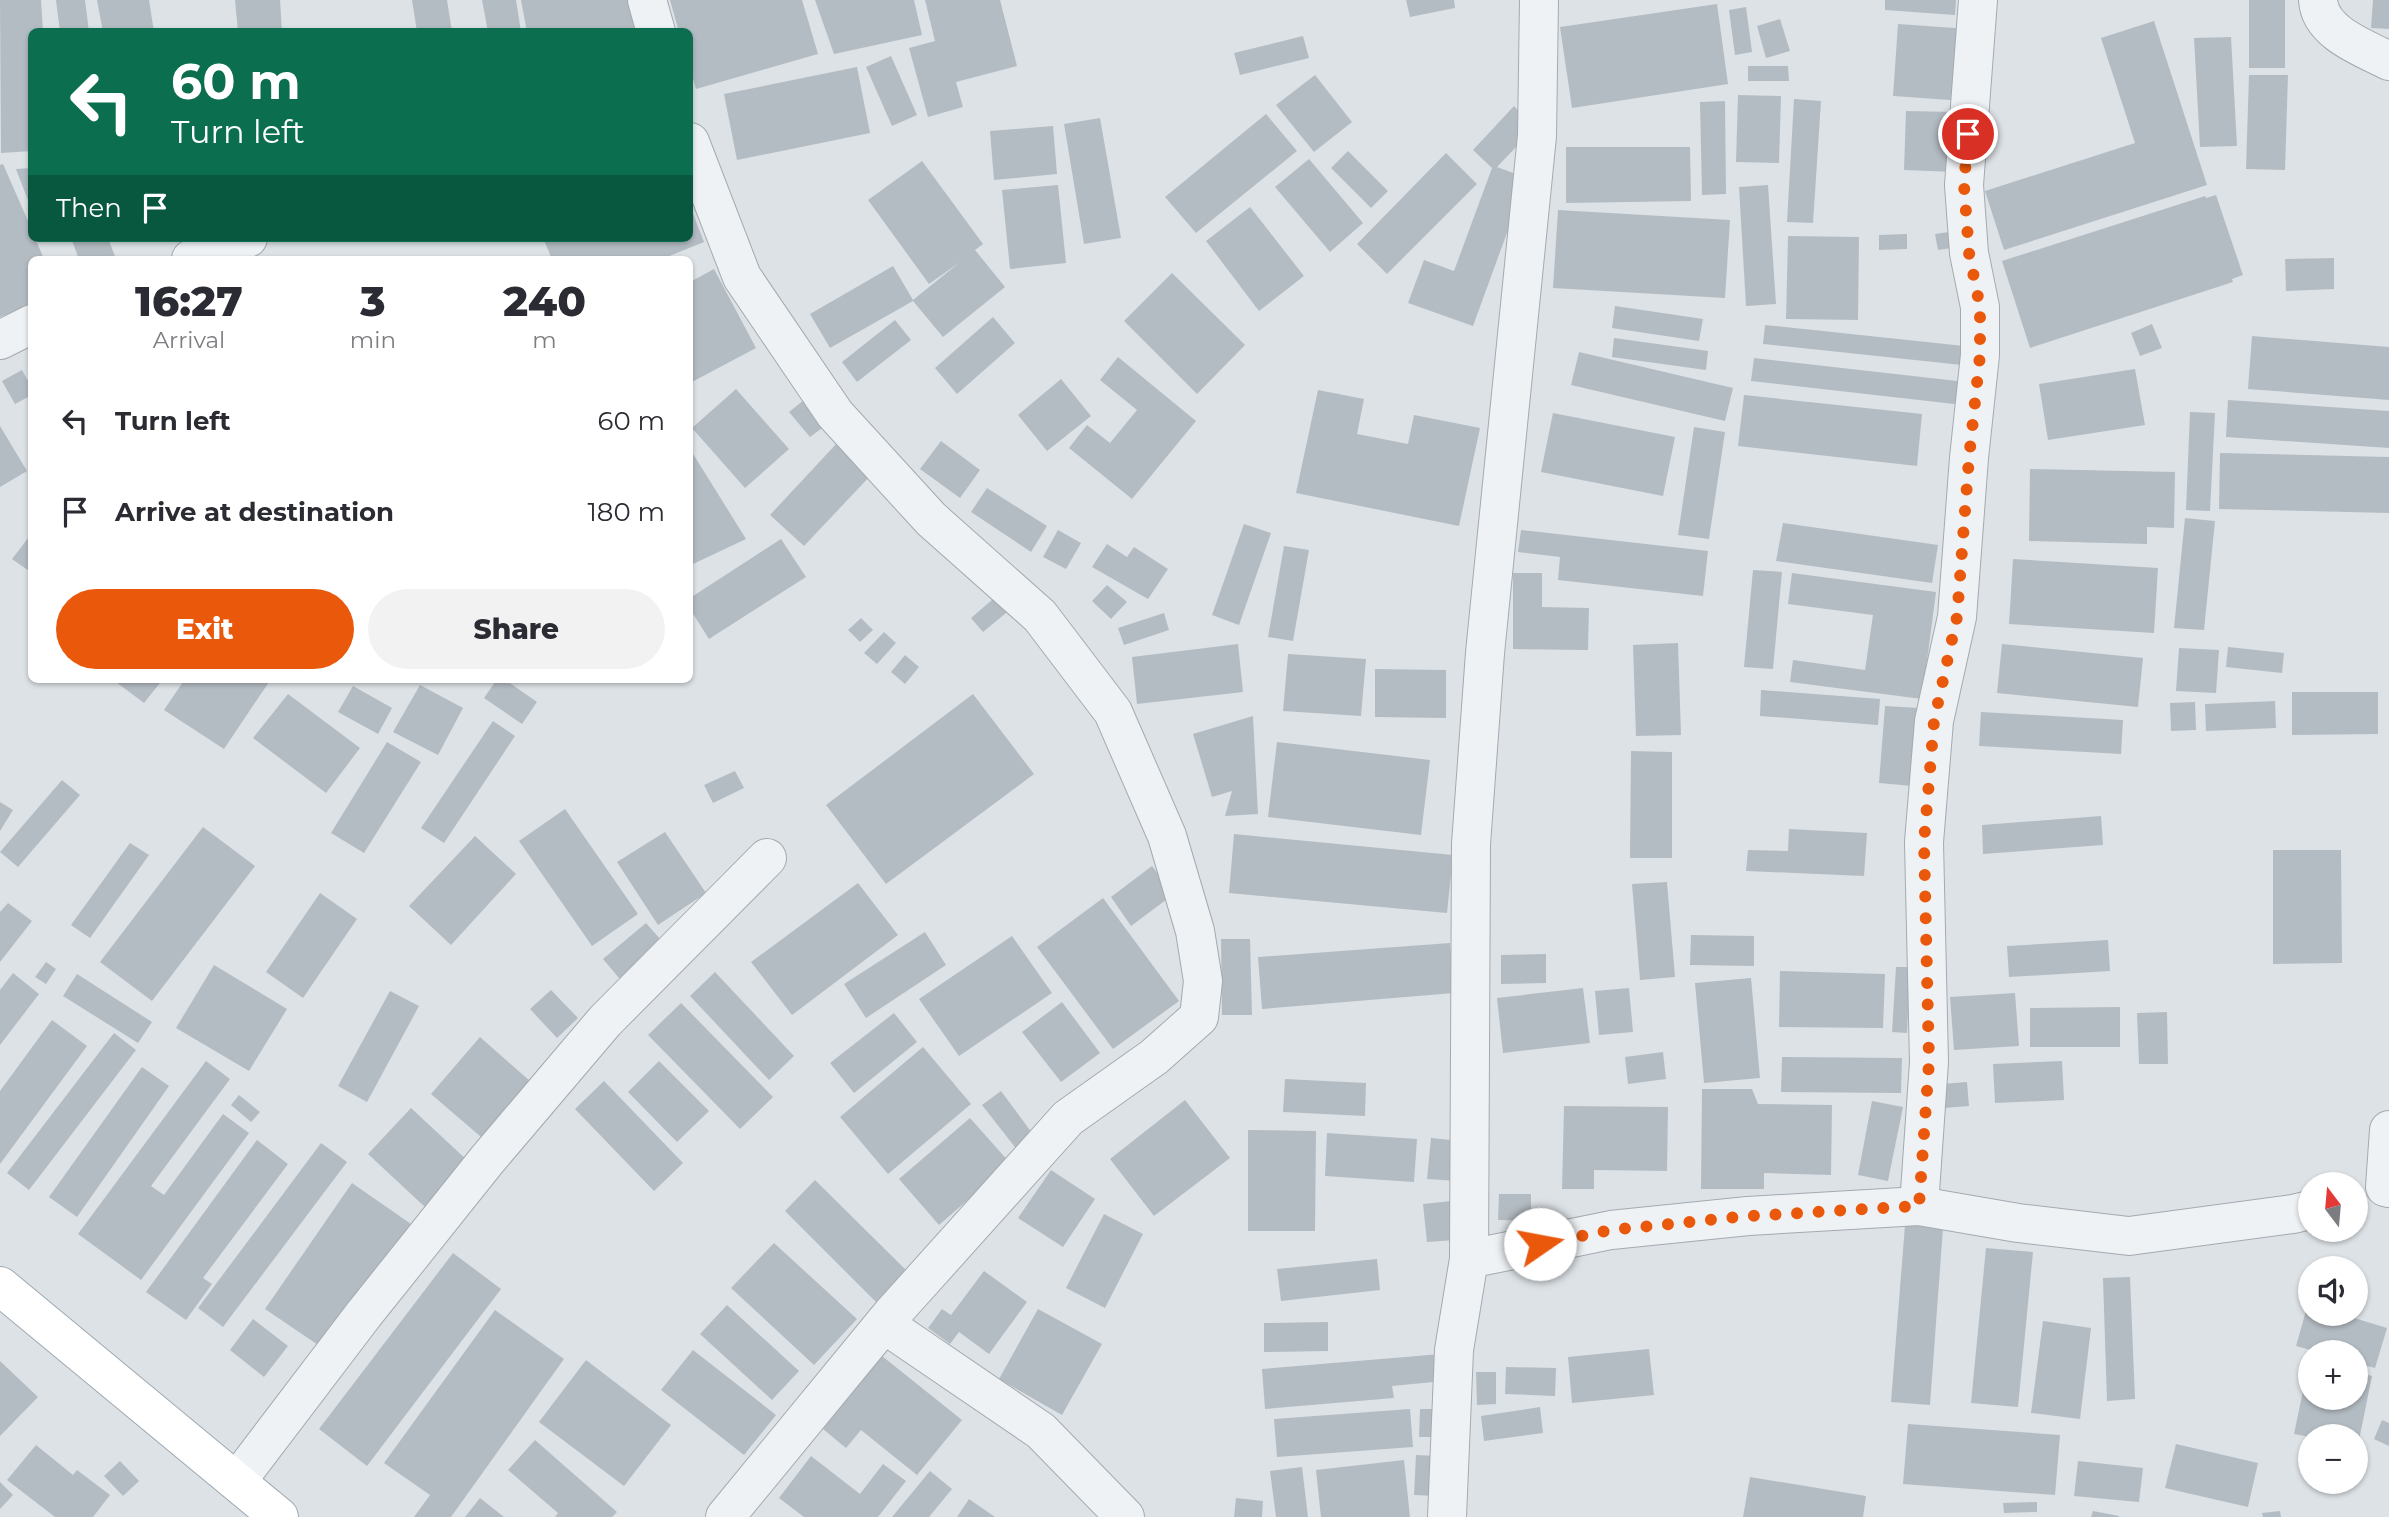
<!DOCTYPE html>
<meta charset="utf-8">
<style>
:root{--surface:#fff;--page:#f2f2f3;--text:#2b2b33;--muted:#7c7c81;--accent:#ea580c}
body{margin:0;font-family:Montserrat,sans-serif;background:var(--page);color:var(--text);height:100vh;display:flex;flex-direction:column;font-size:26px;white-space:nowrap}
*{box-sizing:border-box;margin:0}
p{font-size:23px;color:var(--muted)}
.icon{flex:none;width:38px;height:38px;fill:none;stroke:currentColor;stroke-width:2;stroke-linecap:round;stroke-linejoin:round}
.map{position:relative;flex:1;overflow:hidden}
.panel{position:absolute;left:28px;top:256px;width:665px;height:427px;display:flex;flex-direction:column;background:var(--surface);border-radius:10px;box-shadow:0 2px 5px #0004}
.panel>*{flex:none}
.guide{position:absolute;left:28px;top:28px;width:665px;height:214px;border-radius:10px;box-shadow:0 2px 5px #0004;background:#0b6e4f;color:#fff;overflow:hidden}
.needle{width:46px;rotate:344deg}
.controls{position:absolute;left:2298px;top:1172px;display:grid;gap:14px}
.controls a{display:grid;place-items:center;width:70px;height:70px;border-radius:50%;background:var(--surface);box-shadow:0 2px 5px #0004;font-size:35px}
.pin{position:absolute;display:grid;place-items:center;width:60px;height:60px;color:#fff;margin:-30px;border:4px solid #fff;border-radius:50%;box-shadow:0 2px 7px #0007}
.me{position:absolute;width:77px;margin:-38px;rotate:78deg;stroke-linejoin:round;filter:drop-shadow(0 0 5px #0008)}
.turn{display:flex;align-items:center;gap:24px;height:147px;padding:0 28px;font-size:32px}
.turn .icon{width:91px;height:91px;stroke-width:2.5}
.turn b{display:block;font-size:49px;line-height:60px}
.then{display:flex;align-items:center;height:66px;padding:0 28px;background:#0003;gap:14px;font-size:26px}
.eta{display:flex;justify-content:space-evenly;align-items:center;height:119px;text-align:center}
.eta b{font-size:42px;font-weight:800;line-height:49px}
.cta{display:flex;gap:14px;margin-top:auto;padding:14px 28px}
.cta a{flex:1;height:80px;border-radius:42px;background:var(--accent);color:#fff;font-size:28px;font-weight:800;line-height:80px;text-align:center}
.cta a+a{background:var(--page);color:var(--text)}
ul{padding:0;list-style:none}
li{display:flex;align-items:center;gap:21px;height:91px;padding:0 28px}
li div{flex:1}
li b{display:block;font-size:26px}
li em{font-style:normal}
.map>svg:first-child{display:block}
.building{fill:#b4bcc3}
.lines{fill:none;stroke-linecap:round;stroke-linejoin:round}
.minor-casing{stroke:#a3aab0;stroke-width:40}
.major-casing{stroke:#9ca9b2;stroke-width:40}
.minor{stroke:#eff2f5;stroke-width:38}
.major{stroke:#fff;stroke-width:38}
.route{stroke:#ea580c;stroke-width:12;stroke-dasharray:0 21.6}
</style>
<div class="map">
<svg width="2389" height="1517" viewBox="0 0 2389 1517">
<rect width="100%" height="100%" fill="#dde2e6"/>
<g class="building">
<polygon points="0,0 41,0 43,32 32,32 32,151 1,153"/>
<polygon points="56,0 85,0 89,32 60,32"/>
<polygon points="97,0 149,0 154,32 103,32"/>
<polygon points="235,0 280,0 282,32 238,32"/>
<polygon points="412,0 447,0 452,32 417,32"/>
<polygon points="482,0 516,0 521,32 488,32"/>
<polygon points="521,0 632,0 642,32 527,32"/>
<polygon points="670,0 802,0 818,54 696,89 690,67 690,32 679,32"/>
<polygon points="815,0 914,0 922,35 834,54"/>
<polygon points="925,0 1000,0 1017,66 956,82 963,107 928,117 909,48 935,41"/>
<polygon points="1406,0 1454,0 1455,8 1410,17"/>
<polygon points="1885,0 1956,0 1955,15 1885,10"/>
<rect x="2249" y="0" width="36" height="68"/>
<polygon points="2373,0 2389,0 2389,29 2371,28"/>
<polygon points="1717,4 1728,84 1572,108 1560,27"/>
<polygon points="1746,7 1752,52 1735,55 1729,10"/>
<polygon points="1780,19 1790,51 1766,58 1757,26"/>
<polygon points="2154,21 2207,185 2004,250 1985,191 2135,143 2101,38"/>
<polygon points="1898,24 1969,29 1964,101 1893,96"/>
<polygon points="1303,36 1309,58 1240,75 1234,53"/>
<polygon points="2231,37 2237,146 2200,147 2194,38"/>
<polygon points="891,56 917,115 892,126 866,67"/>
<polygon points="1748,66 1788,66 1789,81 1748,81"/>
<polygon points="857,67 870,133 737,160 724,94"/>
<polygon points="1315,75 1352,122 1314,152 1276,105"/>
<polygon points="2249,75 2288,75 2285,170 2246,169"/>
<polygon points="1738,95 1781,96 1779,163 1736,162"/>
<polygon points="1794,99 1821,101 1813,223 1787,222"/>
<polygon points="1725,101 1726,194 1702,195 1700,102"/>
<polygon points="1514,106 1535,127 1497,167 1527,178 1473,326 1408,303 1424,260 1454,271 1492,168 1473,150"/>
<polygon points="1906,111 1957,112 1955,172 1904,170"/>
<polygon points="1266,114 1297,151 1196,233 1165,197"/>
<polygon points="1100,118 1121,238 1084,244 1064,124"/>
<polygon points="1053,126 1057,174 994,180 990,131"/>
<polygon points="1566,147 1690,147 1691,201 1566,203"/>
<polygon points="1348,151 1388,191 1371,208 1331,168"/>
<polygon points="1446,153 1477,184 1387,274 1357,244"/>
<polygon points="1309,159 1363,223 1330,252 1275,187"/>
<polygon points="922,161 983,244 975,250 1005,287 943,337 913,301 830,348 810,314 893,266 913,300 960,262 929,284 868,200"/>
<polygon points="3,164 32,230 32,238 35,238 44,259 32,259 32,304 0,317 0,165"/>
<polygon points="32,168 32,208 31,208 16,169"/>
<polygon points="1058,185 1066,263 1010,269 1002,190"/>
<polygon points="1768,185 1776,304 1746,306 1739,187"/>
<polygon points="2216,195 2243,275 2232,279 2233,282 2030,348 2002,261 2205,196 2206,198"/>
<polygon points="690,206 704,242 662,259 552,259 543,238 690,238"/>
<polygon points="1250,207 1304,276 1259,311 1206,241"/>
<polygon points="1558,210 1730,220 1725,298 1553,288"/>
<polygon points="1956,231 1959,247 1938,250 1935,234"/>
<polygon points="1907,234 1907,249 1879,250 1879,235"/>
<polygon points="1788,236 1859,237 1858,320 1786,319"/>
<polygon points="71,238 108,238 116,259 79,259"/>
<polygon points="2334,258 2334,289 2286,291 2285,259"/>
<polygon points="714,269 756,348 690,383 690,282"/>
<polygon points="1172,273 1245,345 1197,394 1124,321"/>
<polygon points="1615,306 1703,319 1699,341 1612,328"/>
<polygon points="993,317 1015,343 957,394 935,368"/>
<polygon points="895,320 911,340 857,382 842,362"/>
<polygon points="2152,324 2162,348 2140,356 2131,333"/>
<polygon points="1765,325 1964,346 1962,365 1763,344"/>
<polygon points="2252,336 2389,347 2389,400 2248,389"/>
<polygon points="1614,338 1708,351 1706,370 1612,357"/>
<polygon points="1579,352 1733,388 1725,421 1571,385"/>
<polygon points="1118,357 1196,421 1132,499 1069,448 1087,425 1110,443 1137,410 1100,380"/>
<polygon points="1754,358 1966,382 1963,405 1751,381"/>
<polygon points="2135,369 2145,425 2048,440 2039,384"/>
<polygon points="22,370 32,388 32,395 15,404 2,381"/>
<polygon points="1061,379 1091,416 1047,451 1018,415"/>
<polygon points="736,389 789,449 745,488 692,428"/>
<polygon points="1318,390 1364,399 1357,434 1408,444 1414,415 1480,428 1459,526 1296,493"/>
<polygon points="1744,395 1922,414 1917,466 1738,446"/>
<polygon points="804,400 825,426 810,437 789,412"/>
<polygon points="2228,400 2389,411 2389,448 2226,437"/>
<polygon points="2190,412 2215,413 2210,511 2186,510"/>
<polygon points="1553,413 1675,437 1663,496 1541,472"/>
<polygon points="0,426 27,471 0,487"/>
<polygon points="1694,427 1725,432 1709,539 1678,535"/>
<polygon points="941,441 980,470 960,498 920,469"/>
<polygon points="838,442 872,474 804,546 770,515"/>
<polygon points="690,449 746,539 693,564 690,558"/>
<polygon points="2220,453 2389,457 2389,513 2219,509"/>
<polygon points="2030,469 2175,472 2174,528 2147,527 2147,544 2029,541"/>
<polygon points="987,488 1047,526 1031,552 971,512"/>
<polygon points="2185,518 2215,521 2204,630 2174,628"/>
<polygon points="1783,523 1938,545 1932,583 1776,561"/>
<polygon points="1244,524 1271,533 1239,625 1212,615"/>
<polygon points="1058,530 1081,543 1066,569 1043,557"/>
<polygon points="1521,530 1708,551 1703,596 1558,580 1560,557 1518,552"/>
<polygon points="32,533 32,573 12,559"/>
<polygon points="781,539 806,577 709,639 690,609 690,598"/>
<polygon points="1107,544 1127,557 1134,547 1168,569 1148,599 1092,567"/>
<polygon points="1284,546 1309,550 1293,641 1268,637"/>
<polygon points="2013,559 2158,568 2154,633 2009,624"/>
<polygon points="1753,570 1782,572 1773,669 1744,667"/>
<polygon points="1513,573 1542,573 1542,607 1589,608 1588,650 1513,649"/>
<polygon points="1792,573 1936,592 1922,699 1790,682 1793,660 1865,670 1873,615 1788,604"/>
<polygon points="1107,585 1127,602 1111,619 1092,601"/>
<polygon points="1000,593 1012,608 983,632 971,618"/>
<polygon points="1164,613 1169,630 1124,645 1118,628"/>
<polygon points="861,618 873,630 860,642 848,630"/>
<polygon points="884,632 896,643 877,664 864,653"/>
<polygon points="1678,643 1681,735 1636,736 1633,645"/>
<polygon points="1238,644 1243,692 1137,704 1132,657"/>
<polygon points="2002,644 2143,658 2138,707 1997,693"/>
<polygon points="2228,647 2284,653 2282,673 2226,667"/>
<polygon points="2179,648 2219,650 2216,693 2176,691"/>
<polygon points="1288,654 1366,659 1361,716 1283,711"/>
<polygon points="905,655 919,667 905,684 891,672"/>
<polygon points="1375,669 1446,670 1446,718 1375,717"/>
<polygon points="112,679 163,679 144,703"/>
<polygon points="185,679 271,679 224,749 164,710"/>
<polygon points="497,679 504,679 537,702 522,724 484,698"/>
<polygon points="420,685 463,708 438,755 393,732"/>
<polygon points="353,686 392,708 378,734 338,712"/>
<polygon points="1761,690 1880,699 1878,725 1760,716"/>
<polygon points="2292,692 2378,692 2378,734 2292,735"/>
<polygon points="288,694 360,748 326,793 253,738"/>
<polygon points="973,694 1034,774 886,884 826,805"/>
<polygon points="2275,701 2276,728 2206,731 2205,704"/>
<polygon points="2195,702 2196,730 2171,731 2170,703"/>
<polygon points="1885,706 1919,708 1913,786 1879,783"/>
<polygon points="1981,712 2123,720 2121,754 1979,746"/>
<polygon points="1253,716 1258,814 1225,816 1232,791 1212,797 1193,734"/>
<polygon points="493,721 515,736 444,843 421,828"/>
<polygon points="387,742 421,762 364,853 331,833"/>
<polygon points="1277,742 1430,760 1421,835 1268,817"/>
<polygon points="1631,751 1672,752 1672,858 1630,858"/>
<polygon points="735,771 744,788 713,803 704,785"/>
<polygon points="62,780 80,795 18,867 0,852"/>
<polygon points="0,802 13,810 0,831"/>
<polygon points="565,809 638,914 592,946 519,841"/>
<polygon points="2101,816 2103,845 1983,854 1982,825"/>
<polygon points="203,827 255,866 152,1001 100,962"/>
<polygon points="1789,829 1867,833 1864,876 1746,871 1748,850 1788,851"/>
<polygon points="665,832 706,893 658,925 617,862"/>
<polygon points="1234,834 1453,855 1447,913 1229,893"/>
<polygon points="475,836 516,874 451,945 409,906"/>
<polygon points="130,843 149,855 90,938 71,925"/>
<polygon points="2273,850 2341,850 2342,963 2273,964"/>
<polygon points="1152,866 1174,894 1131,926 1111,897"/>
<polygon points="1667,882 1675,977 1640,980 1632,884"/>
<polygon points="858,883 898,935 792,1015 751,962"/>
<polygon points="320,893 357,919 303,998 266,972"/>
<polygon points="1103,898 1179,1001 1113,1049 1037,947"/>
<polygon points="8,903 32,921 0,962 0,912"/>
<polygon points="646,923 668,948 624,984 603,959"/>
<polygon points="925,932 946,965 866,1018 844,984"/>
<polygon points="1691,935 1754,936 1754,966 1690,965"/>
<polygon points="1012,936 1052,993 959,1056 919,999"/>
<polygon points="1221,939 1250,939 1252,1015 1222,1015"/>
<polygon points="2108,940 2110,971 2009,977 2007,946"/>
<polygon points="1450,943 1454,993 1262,1009 1258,957"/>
<polygon points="1546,954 1546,983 1501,984 1501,955"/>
<polygon points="46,962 56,969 46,984 35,977"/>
<polygon points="214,965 287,1009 249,1071 176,1028"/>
<polygon points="1896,967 1910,967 1907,1033 1892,1032"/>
<polygon points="1780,971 1885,974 1883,1028 1779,1027"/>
<polygon points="715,972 794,1056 769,1080 690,996"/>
<polygon points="13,973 39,994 0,1045 0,990"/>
<polygon points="77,974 152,1022 138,1043 63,996"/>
<polygon points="1751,978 1760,1078 1704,1083 1695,983"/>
<polygon points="1583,988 1590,1043 1503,1053 1497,998"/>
<polygon points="1629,988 1633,1032 1599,1035 1595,991"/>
<polygon points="551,990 578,1018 557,1038 530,1009"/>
<polygon points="390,991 419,1006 367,1102 338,1086"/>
<polygon points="2015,993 2019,1046 1954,1050 1950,997"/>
<polygon points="1062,1002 1100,1053 1061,1082 1022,1032"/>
<polygon points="681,1003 773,1097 740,1129 648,1035"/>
<polygon points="2120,1007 2120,1047 2030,1047 2030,1008"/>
<polygon points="2167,1012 2168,1064 2139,1064 2137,1013"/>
<polygon points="894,1013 917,1042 854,1093 830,1063"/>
<polygon points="52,1020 87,1046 0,1164 0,1091"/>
<polygon points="114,1033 136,1050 29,1190 7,1173"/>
<polygon points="480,1037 530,1081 481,1137 431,1094"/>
<polygon points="923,1047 971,1104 888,1174 840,1117"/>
<polygon points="1663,1052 1666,1079 1628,1084 1625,1057"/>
<polygon points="1782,1057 1902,1058 1901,1093 1781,1092"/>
<polygon points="206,1061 230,1079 151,1186 164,1195 223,1114 249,1133 141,1280 78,1234"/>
<polygon points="659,1061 709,1111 677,1142 628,1092"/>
<polygon points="2062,1061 2064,1100 1995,1103 1993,1064"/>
<polygon points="142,1067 169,1086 77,1217 49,1197"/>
<polygon points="1285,1079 1366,1083 1365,1116 1283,1112"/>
<polygon points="604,1081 683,1163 654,1191 575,1109"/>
<polygon points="1967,1082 1969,1106 1944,1108 1942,1084"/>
<polygon points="1702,1089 1752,1089 1758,1104 1832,1105 1831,1175 1764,1173 1764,1189 1701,1189"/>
<polygon points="1001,1091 1035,1137 1018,1151 982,1105"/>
<polygon points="239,1095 260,1112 251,1122 231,1105"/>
<polygon points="1185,1100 1230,1158 1154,1216 1110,1159"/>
<polygon points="1872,1101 1903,1107 1888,1181 1858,1175"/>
<polygon points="1564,1106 1668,1107 1667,1171 1594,1170 1594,1189 1562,1189"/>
<polygon points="411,1108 469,1162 425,1207 368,1154"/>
<polygon points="970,1118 1010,1163 939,1225 899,1179"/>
<polygon points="1248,1130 1316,1131 1315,1231 1248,1231"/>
<polygon points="1327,1133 1417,1139 1414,1182 1325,1176"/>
<polygon points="1431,1138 1461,1141 1458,1181 1427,1179"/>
<polygon points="257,1140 288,1164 203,1278 212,1284 186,1320 146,1292"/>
<polygon points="321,1143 347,1162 223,1327 198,1308"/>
<polygon points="1051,1170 1095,1199 1063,1247 1018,1218"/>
<polygon points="815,1180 911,1275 880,1306 785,1211"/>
<polygon points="352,1183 411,1224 324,1349 265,1309"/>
<polygon points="1499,1194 1531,1194 1531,1221 1498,1220"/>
<polygon points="1452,1201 1455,1240 1427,1242 1423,1204"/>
<polygon points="1104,1214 1143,1234 1105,1308 1066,1288"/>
<polygon points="1905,1225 1943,1228 1930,1405 1891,1402"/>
<polygon points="774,1243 857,1319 814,1365 731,1288"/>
<polygon points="1986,1248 2033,1252 2018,1407 1971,1403"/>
<polygon points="453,1253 501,1289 367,1466 319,1429"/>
<polygon points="1377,1259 1380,1290 1281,1301 1277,1269"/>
<polygon points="984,1271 1027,1302 989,1354 959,1332 950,1344 928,1328 942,1309 951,1315"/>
<polygon points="2130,1277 2135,1399 2107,1401 2103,1278"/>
<polygon points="2309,1300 2310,1314 2341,1314 2387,1328 2375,1368 2356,1363 2356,1353 2321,1353 2296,1346"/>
<polygon points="727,1305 799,1371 772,1400 700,1334"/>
<polygon points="1038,1309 1102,1344 1062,1415 999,1379"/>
<polygon points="495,1310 564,1359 451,1517 414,1517 430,1495 384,1463"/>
<polygon points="253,1319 288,1346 264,1377 230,1350"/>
<polygon points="2043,1321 2091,1328 2080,1419 2031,1413"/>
<polygon points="1328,1322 1328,1351 1264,1352 1264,1323"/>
<polygon points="1649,1349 1654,1395 1572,1403 1568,1357"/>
<polygon points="693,1350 776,1415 744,1455 661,1390"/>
<polygon points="1441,1354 1444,1381 1392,1386 1394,1398 1265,1409 1262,1369"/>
<polygon points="882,1356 962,1420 917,1475 861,1430 846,1448 823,1429"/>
<polygon points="586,1360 671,1425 624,1486 539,1422"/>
<polygon points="0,1361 38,1397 0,1436"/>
<polygon points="2309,1362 2310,1398 2356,1398 2356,1372 2372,1376 2357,1450 2356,1437 2310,1437 2294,1434"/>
<polygon points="1506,1367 1556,1368 1555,1396 1505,1394"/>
<polygon points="1476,1372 1496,1372 1496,1404 1477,1405"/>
<polygon points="1540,1407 1543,1433 1484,1441 1481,1416"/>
<polygon points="1410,1409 1413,1447 1277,1457 1274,1419"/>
<polygon points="1420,1409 1446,1409 1445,1437 1419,1437"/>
<polygon points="2382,1420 2389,1423 2389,1446 2374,1439"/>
<polygon points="1908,1424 2060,1435 2055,1495 1903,1484"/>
<polygon points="535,1440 617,1512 612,1517 555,1517 558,1513 508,1470"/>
<polygon points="2176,1444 2258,1463 2248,1507 2165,1488"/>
<polygon points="36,1445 73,1475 77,1470 110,1495 93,1517 55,1517 7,1480"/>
<polygon points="1416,1455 1439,1456 1436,1496 1414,1495"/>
<polygon points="811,1456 860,1494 883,1464 906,1481 878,1517 804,1517 779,1498"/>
<polygon points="1404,1460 1410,1517 1321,1517 1316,1470"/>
<polygon points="120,1461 139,1481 123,1496 104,1476"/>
<polygon points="2078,1461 2143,1468 2139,1502 2074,1496"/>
<polygon points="1302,1467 1308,1517 1276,1517 1270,1471"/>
<polygon points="930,1471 952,1489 929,1517 892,1517"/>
<polygon points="1750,1477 1866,1496 1863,1517 1743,1517"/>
<polygon points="0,1482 13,1495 0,1509"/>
<polygon points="480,1498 504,1517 465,1517"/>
<polygon points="1236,1498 1263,1501 1262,1517 1234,1517"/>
<polygon points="969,1499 995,1517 957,1517"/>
<polygon points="2037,1502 2037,1512 2004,1513 2003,1503"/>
<polygon points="2093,1511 2119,1516 2119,1517 2091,1517"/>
<polygon points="2280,1511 2281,1517 2263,1517 2262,1513"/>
</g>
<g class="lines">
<g class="minor-casing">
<g id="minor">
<polyline points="647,0 656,32"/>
<path d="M2318 0C2320 33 2364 48 2389 61"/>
<polyline points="690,142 742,277 835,414 931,519 1040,616 1113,712 1167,836 1195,931 1203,981 1199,1017 1154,1057 1068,1118 891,1315 725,1517"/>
<polyline points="191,259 248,238"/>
<polyline points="0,340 32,324"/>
<polyline points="2389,1130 2385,1187 2389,1188"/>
<polyline points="1919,1206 1929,1062 1924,842 1934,721 1957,617 1969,458 1980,355 1980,307 1969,253 1964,185 1978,0"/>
<polyline points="1469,1259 1611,1230 1748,1216 1919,1206 2018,1223 2129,1236 2293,1214 2310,1210"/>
<polyline points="884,1324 1041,1431 1125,1517"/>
<polyline points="237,1481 364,1314 487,1160 605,1021 767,858"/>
<polyline points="1447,1517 1454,1350 1469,1259 1471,844 1485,653 1537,136 1539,0"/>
</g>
</g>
<g class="major-casing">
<polyline id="major" points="0,1286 279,1517"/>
</g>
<use href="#minor" class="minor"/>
<use href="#major" class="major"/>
</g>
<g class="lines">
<polyline class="route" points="1540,1244 1611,1230 1748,1216 1919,1206 1929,1062 1924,842 1934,721 1957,617 1969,458 1980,355 1980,307 1969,253 1964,185 1968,134"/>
</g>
</svg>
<div class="controls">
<a><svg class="needle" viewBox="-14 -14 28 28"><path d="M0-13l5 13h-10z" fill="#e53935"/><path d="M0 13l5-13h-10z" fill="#7c7c81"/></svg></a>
<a><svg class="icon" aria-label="sound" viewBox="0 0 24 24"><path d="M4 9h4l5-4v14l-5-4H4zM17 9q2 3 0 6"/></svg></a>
<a>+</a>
<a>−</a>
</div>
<div class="pin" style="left:1968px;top:134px;background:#d93025"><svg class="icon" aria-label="arrive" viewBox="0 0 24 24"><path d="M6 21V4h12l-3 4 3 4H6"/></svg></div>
<svg class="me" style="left:1540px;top:1244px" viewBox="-20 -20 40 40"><circle r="19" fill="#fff"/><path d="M0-13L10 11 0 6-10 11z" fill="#ea580c"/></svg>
<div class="guide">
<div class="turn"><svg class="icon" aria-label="left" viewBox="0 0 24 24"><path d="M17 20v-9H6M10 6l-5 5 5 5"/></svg><div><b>60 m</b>Turn left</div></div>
<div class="then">Then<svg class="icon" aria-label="arrive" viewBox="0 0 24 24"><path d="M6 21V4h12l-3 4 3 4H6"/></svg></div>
</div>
<section class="panel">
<div class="eta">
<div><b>16:27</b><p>Arrival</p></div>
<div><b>3</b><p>min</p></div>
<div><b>240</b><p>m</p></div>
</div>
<ul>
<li><svg class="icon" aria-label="left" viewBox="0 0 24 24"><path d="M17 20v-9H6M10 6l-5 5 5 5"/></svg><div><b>Turn left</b></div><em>60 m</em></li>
<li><svg class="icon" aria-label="arrive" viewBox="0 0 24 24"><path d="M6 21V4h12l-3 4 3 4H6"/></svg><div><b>Arrive at destination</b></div><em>180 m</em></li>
</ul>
<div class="cta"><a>Exit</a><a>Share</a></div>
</section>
</div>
